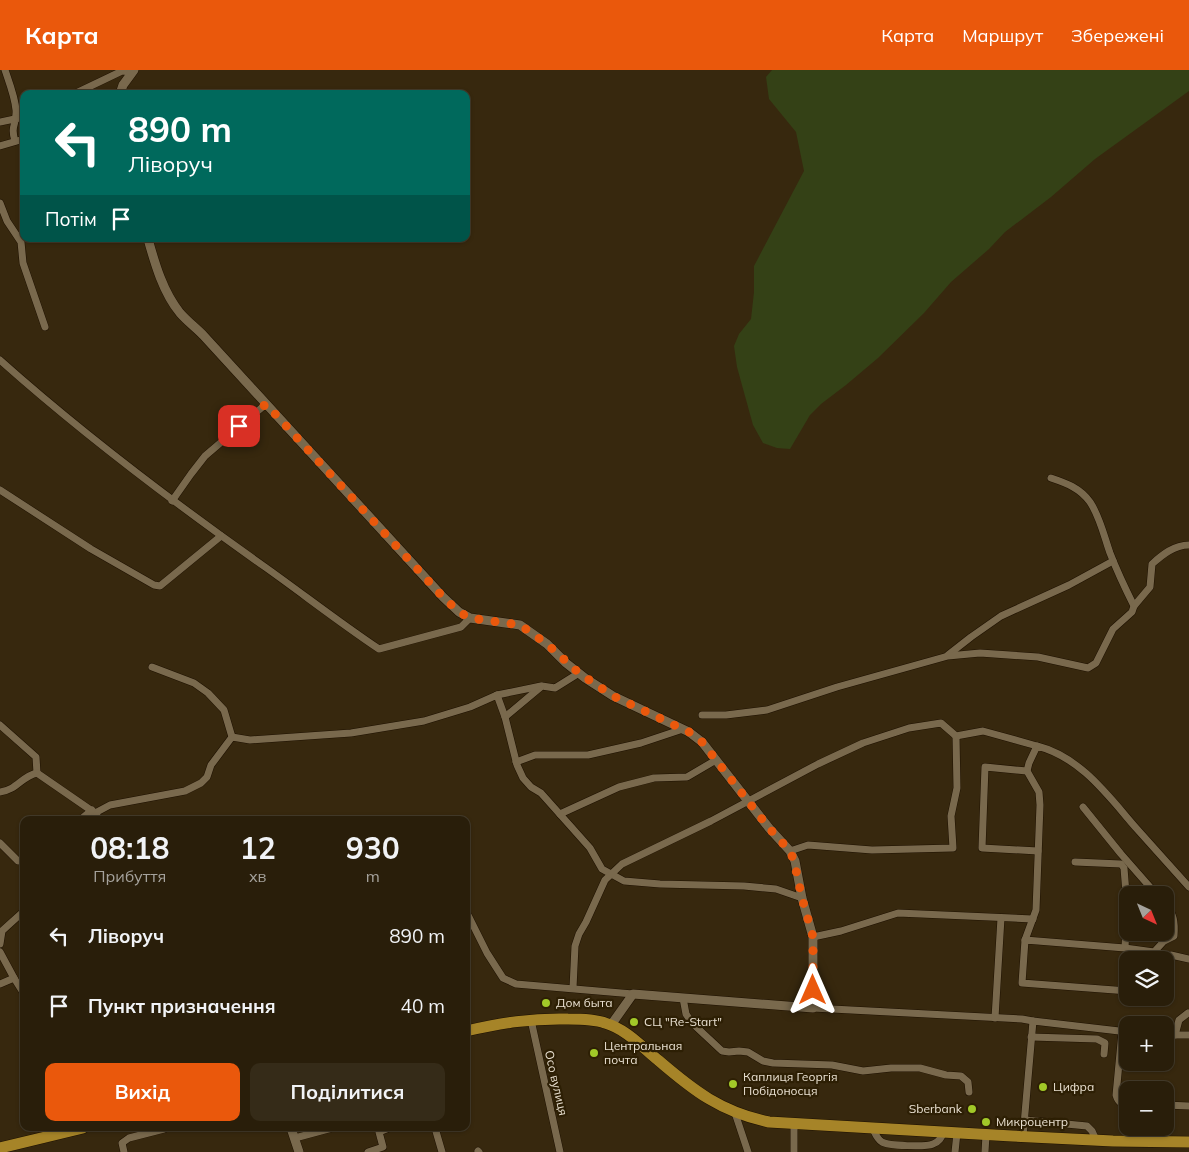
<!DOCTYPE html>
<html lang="uk">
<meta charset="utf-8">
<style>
:root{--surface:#291e0a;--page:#352b18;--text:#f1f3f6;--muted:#a5a29c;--line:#453c2b;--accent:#ea580c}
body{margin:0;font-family:Mulish,sans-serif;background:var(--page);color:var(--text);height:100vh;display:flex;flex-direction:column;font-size:19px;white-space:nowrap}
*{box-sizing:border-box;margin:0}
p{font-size:16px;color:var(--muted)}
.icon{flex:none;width:28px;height:28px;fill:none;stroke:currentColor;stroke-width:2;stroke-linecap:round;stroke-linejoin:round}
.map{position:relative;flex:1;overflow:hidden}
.panel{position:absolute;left:20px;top:746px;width:450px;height:315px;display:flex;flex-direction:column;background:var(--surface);border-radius:10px;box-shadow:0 1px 4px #0004,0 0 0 1px var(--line)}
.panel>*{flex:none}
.hud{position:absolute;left:20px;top:20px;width:450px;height:152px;border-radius:10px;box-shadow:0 1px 4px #0004,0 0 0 1px var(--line);background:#00695c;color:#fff;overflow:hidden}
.needle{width:32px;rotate:137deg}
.buttons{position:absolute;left:1119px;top:816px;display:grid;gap:10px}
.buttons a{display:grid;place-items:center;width:55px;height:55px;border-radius:10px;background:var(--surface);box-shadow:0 1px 4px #0004,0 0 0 1px var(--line);font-size:25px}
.pin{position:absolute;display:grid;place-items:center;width:42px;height:42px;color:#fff;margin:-21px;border-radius:10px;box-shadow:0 2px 8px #0006}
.me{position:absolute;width:55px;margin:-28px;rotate:0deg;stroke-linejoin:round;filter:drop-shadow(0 0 4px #0008)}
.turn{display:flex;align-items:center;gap:18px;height:105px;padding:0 25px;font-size:22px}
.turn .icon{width:65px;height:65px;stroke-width:2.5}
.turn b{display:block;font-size:35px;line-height:42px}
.then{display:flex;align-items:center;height:48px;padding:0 25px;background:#0003;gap:10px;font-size:19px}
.eta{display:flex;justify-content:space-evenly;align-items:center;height:85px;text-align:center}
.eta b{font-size:30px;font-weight:700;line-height:35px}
.primary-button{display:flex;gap:10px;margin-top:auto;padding:10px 25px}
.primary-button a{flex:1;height:58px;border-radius:10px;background:var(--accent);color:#fff;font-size:20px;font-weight:700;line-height:58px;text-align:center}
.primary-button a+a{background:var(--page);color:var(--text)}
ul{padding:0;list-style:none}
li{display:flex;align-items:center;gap:15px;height:70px;padding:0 25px}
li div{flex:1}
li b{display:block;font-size:19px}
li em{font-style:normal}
header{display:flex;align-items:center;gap:30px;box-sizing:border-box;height:70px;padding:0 25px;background:var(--accent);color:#fff}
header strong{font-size:24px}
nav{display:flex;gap:28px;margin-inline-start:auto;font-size:18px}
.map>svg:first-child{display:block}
.green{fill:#344116}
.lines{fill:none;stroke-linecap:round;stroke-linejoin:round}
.minor-casing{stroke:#1e1100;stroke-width:8}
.tertiary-casing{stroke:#1e1100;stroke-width:10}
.trunk-casing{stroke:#1e1100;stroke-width:12}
.minor{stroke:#79694d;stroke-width:7}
.tertiary{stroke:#79694d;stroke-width:9}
.trunk{stroke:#a68428;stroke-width:11}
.route{stroke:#ea580c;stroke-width:9;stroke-dasharray:0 16.2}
.poi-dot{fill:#a2c928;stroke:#2d1f04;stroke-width:2}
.labels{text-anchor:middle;stroke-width:4.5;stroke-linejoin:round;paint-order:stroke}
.poi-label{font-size:12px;fill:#eae1d2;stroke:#2d1f04;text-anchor:start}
.street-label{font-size:12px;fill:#eae1d2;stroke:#2d1f04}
</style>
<header>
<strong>Карта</strong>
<nav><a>Карта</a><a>Маршрут</a><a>Збережені</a></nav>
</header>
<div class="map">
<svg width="1189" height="1082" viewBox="0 0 1189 1082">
<rect width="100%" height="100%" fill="#37280e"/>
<polygon class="green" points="772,0 1189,0 1189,21 1095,89 1051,127 1005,162 989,179 951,212 924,243 878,288 846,315 821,334 810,345 790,379 777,378 763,373 753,355 737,297 734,276 739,264 751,249 754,222 754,196 804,101 796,62 769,29 766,7"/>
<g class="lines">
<g class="minor-casing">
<g id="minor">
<path d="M5 0C9 12 15 27 16 40 17 55 10 55 15 71"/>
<polyline points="74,24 122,1 131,2"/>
<polyline points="0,52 24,47"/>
<polyline points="0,76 24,69"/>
<polyline points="0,133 7,151 21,172 23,193 45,257"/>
<path d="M0 290C84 365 173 432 265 497 303 524 340 553 379 579L461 557 470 548"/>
<path d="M1051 408C1066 413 1080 418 1090 432 1100 447 1104 466 1110 483 1117 501 1125 518 1134 536"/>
<polyline points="0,420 91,479 154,515 160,516 221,466"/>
<polyline points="172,431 191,404 205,386 266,334"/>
<polyline points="948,585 971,567 1001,546 1069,515 1113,491"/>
<polyline points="152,597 194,613 208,623 224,640 232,667"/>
<polyline points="579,603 555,618 542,616 505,647 517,695 523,708 531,717 541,723 590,778 602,799 624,811 660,814 744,816 776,819 802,828"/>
<polyline points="497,625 541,616"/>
<path d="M702 645H726L767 640 837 617 948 586 980 583 1038 587 1088 598 1096 593 1113 559 1132 542 1134 536 1150 517 1152 494C1162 485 1174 475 1189 475"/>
<polyline points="0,655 36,687 37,703"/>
<polyline points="516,692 535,685 588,685 641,673 683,659"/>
<polyline points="1027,701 985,697 982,778 1038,781"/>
<path d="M0 722C17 720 22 706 37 703L95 743 100 750"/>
<polyline points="1083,737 1121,784 1157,825"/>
<polyline points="95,743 110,735 185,721 201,713 207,707 211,695 232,667 250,670 351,663 424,651 470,637 497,625 505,647"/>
<polyline points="560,744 619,717 654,708 687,707 716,690"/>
<polyline points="80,750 92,740"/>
<polyline points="0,773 18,791 24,791"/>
<polyline points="790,781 808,775 872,780 953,778 951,746 957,718 956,666"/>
<polyline points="1075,792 1121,794 1124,798 1127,836 1125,878"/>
<polyline points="466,845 468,845 487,883 503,908 516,914 633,924"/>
<polyline points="813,867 841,861 898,843 1033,849"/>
<path d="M1025 870 1036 840 1040 735 1039 722 1027 701 1029 693 1037 676C1081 687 1109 727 1137 759 1154 778 1172 798 1189 817"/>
<polyline points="0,874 2,861 24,841"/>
<polyline points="0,882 14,908 0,914"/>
<path d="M1154 882 1164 871 1174 866C1175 852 1174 844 1165 834"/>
<polyline points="1163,888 1171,885 1189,889"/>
<polyline points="14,908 24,924"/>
<polyline points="573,918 575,876 579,864 586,852 605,810 622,794 711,751 818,694 863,673 909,658 941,653 956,666 983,661 1037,676"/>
<polyline points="1128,921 1022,913 1025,870 1125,878 1154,882 1163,888"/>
<polyline points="683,928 686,944 692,953 722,981 729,982 739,981 748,982 763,991 773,993 832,995 863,1001 891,998 920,998 946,1005 961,1006 968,1012 969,1022"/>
<polyline points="813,938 1022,949 1033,951"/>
<polyline points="995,948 1001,848"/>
<polyline points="531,950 560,1082"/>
<path d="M1122 962 1116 1025C1118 1032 1121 1034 1128 1035"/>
<polyline points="1165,964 1175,965 1179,950 1188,943"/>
<polyline points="1175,965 1189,965"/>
<polyline points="1031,967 1097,969 1105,973 1104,984"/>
<polyline points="1165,1035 1189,1036"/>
<polyline points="735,1043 748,1082"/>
<polyline points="1025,1050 1087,1056 1092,1061 1096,1070"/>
<polyline points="794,1054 794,1082"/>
<polyline points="435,1058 442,1082"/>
<path d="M873 1059C875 1063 877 1069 882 1072 888 1076 926 1077 933 1074 939 1072 941 1068 944 1062"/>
<polyline points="1023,1066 1033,951 1128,962"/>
<polyline points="295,1068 332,1058"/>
<polyline points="478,1081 479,1082"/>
<polyline points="124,1082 122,1073 129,1068 164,1059"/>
<polyline points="368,1082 383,1077 379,1062 389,1058"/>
<polyline points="955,1082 957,1063"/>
<polyline points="985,1082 986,1065"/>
</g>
</g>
<g class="tertiary-casing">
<g id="tertiary">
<polyline points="120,24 123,15 134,0"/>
<path d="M148 169C155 194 163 222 180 243 187 251 195 257 203 265L443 527 459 542 470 548 520 555 547 574 566 593 585 608 613 626 689 662 702 672 769 758 790 781 795 791 802 828 813 867V938L633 924 611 955"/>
<polyline points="291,1058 299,1082"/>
</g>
</g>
<g class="trunk-casing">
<g id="trunk">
<path d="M466 961C502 953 531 948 568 949 580 949 594 949 605 953 626 959 642 977 658 990 694 1021 721 1042 769 1052L1012 1066 1113 1071 1189 1072"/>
<polyline points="0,1078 83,1058"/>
</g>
</g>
<use href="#minor" class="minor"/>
<use href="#tertiary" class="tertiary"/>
<use href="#trunk" class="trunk"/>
</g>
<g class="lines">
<polyline class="route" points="239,356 266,334 443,527 459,542 470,548 520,555 547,574 579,603 613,626 689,662 702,672 769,758 790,781 794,791 802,828 813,867 813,920"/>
</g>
<g class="poi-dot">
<circle cx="546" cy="933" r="5"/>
<circle cx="634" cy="952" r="5"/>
<circle cx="594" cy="983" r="5"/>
<circle cx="733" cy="1014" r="5"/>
<circle cx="1043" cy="1017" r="5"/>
<circle cx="972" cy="1039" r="5"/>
<circle cx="986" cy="1052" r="5"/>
</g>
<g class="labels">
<g class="poi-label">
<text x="556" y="937">Дом быта</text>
<text x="644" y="956">СЦ "Re-Start"</text>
<text x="604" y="980">Центральная<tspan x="604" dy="14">почта</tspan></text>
<text x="743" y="1011">Каплиця Георгія<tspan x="743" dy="14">Побідоносця</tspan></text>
<text x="1053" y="1021">Цифра</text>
<text x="962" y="1043" text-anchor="end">Sberbank</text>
<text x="996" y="1056">Микроцентр</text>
</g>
<g class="street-label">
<text transform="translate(556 1013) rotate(77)" y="4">Осо вулиця</text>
</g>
</g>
</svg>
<div class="buttons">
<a><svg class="needle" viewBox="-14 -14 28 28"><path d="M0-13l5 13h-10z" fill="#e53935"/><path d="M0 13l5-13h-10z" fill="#a5a29c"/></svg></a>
<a><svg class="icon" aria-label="layers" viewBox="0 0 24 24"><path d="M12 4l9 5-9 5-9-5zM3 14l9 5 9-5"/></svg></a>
<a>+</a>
<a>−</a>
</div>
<div class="pin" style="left:239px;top:356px;background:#d93025"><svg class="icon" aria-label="arrive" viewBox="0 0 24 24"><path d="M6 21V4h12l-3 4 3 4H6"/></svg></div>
<svg class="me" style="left:813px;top:920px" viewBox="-20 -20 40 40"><path d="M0-17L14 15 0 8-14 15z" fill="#ea580c" stroke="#fff" stroke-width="4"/></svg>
<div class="hud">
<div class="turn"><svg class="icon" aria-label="left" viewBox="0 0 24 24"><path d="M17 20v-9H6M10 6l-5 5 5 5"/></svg><div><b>890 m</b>Ліворуч</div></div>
<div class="then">Потім<svg class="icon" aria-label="arrive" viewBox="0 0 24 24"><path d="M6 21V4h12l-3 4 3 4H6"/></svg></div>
</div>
<section class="panel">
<div class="eta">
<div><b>08:18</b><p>Прибуття</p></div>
<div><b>12</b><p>хв</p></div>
<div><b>930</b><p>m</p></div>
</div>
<ul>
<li><svg class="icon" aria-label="left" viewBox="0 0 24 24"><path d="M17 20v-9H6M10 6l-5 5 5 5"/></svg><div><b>Ліворуч</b></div><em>890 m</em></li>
<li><svg class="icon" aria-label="arrive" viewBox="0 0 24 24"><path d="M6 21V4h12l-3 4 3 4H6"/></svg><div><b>Пункт призначення</b></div><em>40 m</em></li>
</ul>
<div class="primary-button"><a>Вихід</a><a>Поділитися</a></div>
</section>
</div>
